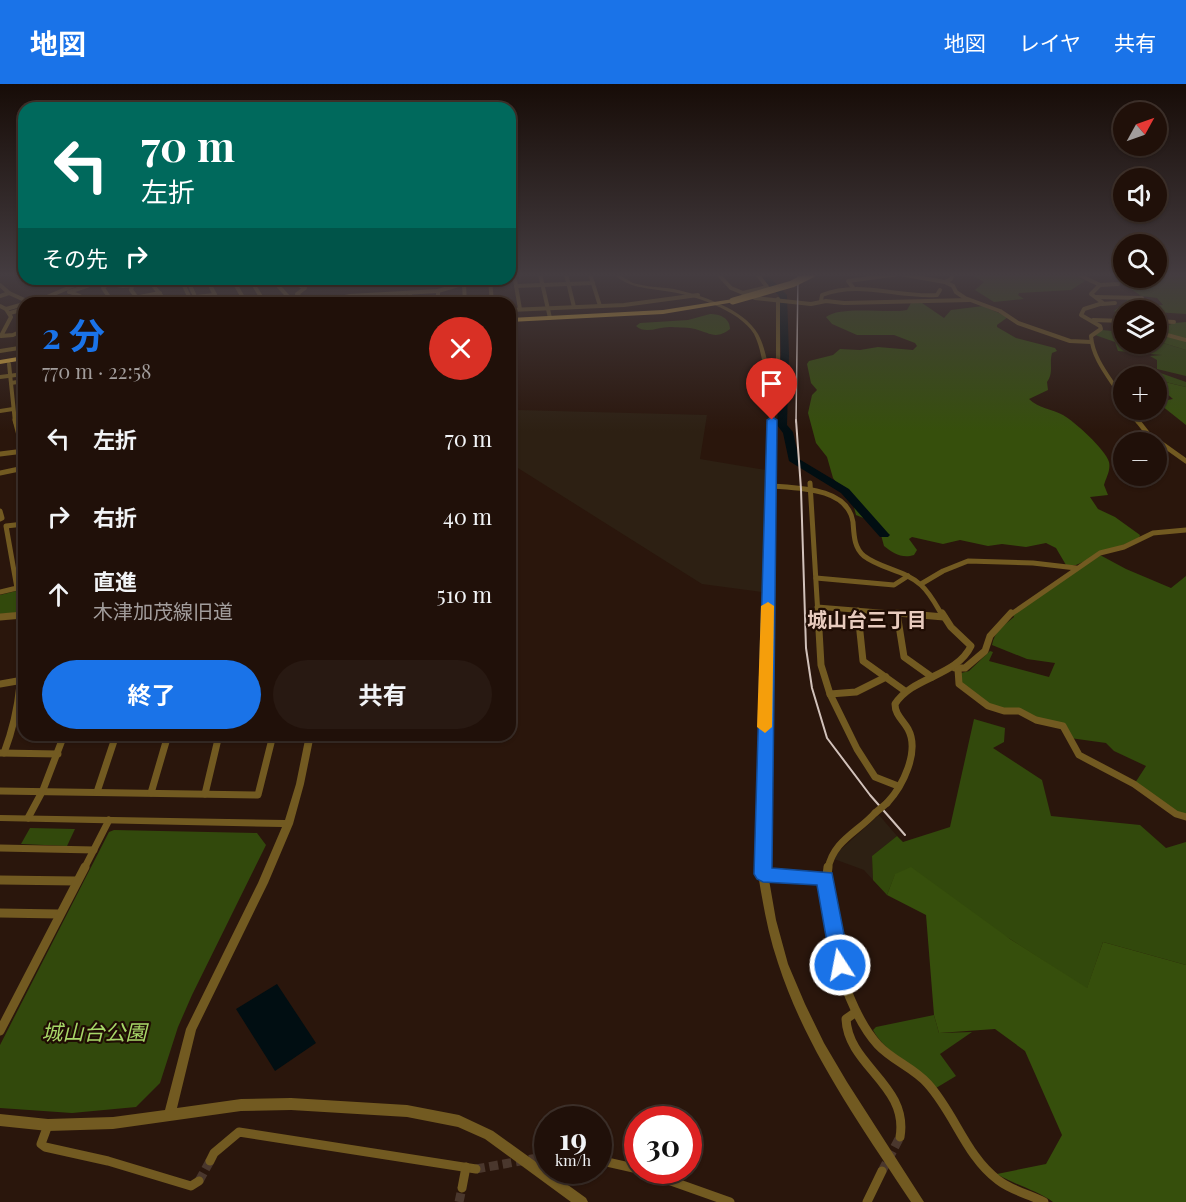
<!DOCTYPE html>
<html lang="ja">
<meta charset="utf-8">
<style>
:root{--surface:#201009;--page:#281912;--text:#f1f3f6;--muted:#a29d9c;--line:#3d302a;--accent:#1a73e8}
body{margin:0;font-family:"Playfair Display","Noto Sans JP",serif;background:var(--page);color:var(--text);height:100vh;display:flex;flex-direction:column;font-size:22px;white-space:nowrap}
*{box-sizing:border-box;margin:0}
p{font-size:20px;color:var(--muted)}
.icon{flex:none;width:33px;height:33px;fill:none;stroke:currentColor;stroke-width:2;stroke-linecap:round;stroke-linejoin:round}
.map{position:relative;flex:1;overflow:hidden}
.drawer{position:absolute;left:18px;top:213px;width:498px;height:444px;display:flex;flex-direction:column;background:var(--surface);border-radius:18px;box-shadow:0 2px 4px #0004,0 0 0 2px var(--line)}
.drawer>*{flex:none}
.guide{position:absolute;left:18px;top:18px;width:498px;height:183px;border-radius:18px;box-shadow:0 2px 4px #0004,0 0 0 2px var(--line);background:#00695c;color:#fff;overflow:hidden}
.needle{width:39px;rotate:50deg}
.buttons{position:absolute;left:1113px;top:18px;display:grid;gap:12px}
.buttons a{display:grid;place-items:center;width:54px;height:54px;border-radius:50%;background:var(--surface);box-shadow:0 2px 4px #0004,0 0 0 2px var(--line);font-size:30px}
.speed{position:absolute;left:534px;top:1022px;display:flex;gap:12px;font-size:30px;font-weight:700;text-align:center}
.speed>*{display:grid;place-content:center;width:78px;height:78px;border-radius:50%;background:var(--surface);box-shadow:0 2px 4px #0004,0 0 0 2px var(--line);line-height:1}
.speed small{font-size:15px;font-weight:400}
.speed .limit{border:9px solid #d22;background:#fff;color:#111}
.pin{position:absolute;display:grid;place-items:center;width:51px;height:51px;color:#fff;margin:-62px -26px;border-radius:50% 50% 50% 0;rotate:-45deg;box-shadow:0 0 6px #0007}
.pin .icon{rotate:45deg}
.me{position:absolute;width:66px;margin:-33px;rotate:349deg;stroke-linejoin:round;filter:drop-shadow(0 0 4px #0008)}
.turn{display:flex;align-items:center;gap:21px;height:126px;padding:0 24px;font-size:27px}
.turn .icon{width:78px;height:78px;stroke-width:2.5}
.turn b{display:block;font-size:42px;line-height:51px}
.then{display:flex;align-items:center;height:57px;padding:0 24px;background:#0003;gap:12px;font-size:22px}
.round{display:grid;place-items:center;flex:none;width:63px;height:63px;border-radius:32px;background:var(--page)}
.headline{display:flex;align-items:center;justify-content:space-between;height:102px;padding:0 24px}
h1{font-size:36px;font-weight:700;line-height:45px;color:var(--accent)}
.cta{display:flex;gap:12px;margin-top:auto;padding:12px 24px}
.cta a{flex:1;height:69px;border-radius:36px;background:var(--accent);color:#fff;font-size:24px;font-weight:700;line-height:69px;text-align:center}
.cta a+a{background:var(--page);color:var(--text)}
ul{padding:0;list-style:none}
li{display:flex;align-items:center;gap:18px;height:78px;padding:0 24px}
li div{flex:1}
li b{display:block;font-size:22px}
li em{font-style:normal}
header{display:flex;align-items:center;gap:36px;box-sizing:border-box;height:84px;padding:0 30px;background:var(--accent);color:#fff}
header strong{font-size:28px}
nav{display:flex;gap:33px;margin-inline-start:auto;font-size:21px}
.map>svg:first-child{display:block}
.industrial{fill:#2d2013}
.green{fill:#32490c}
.forest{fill:#364f0c}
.water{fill:#010e12}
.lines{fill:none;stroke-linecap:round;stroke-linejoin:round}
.river{fill:#010e12;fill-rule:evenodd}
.minor-tunnel{stroke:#4a372d;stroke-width:9;stroke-dasharray:9 4.5;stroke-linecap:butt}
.minor-far3{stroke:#725a21;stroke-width:4}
.minor-far2{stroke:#725a21;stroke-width:5}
.minor-far1{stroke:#725a21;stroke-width:7}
.minor{stroke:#725a21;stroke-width:9}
.tertiary{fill:#725a21;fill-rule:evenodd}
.trunk{fill:#d4a63a;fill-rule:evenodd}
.rail-far1{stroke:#d2c2bb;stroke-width:1.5}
.rail{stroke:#d2c2bb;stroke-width:2}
.minor-bridge{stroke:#725a21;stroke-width:7}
.trunk-bridge{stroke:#d4a63a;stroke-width:7}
.route{fill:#1a73e8;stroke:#114b97;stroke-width:1.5}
.slow{fill:#f59e0b}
.labels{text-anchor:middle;stroke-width:4.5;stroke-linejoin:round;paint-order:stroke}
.neighbourhood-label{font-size:20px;font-weight:bold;fill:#e8cbbe;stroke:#200d04}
.near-park-label{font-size:21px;font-style:italic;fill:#a7d768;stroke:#200d04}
</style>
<header>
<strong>地図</strong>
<nav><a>地図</a><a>レイヤ</a><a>共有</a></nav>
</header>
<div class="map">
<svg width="1186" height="1118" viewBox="0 0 1186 1118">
<rect width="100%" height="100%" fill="#2a160c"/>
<g class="industrial">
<polygon points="510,322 518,326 707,331 700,375 766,386 762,508 702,500 510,379"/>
<polygon points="879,731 897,752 872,772 873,796 864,786 834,775 836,770"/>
</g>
<g class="green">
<polygon points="1102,246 1122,248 1124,260 1156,260 1157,257 1186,266 1186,292 1157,285 1152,286 1186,298 1186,303 1157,296 1156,292 1134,292 1127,290 1140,282 1157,285 1157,276 1150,272 1162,271 1118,267 1115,258 1095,251"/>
<path d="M1100 471 1126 485 1171 504 1186 492V731L1177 729 1135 699 1146 682 1114 667 1106 659 1070 654 1064 642 996 624 962 601 961 589 969 587 990 567 993 568 989 577 1049 593 1055 579 1027 575 992 561C994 548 1004 541 1014 533L1013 530Z"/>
<polygon points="24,505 24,528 0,530 0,511"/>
<polygon points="974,635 1005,644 1004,658 993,664 1042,696 1051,732 1140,741 1166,764 1186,758 1186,881 1103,858 1087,905 1010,855 895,791 887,811 873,796 872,772 897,752 903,758 950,743"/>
<polygon points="30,744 75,745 67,762 21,760"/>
<polygon points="114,746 257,749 266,761 192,911 178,943 160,999 136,1023 72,1029 0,1024 0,961 109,748"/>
<path d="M934 931 939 949 972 948 940 970 956 992 936 1004C918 981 887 972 873 946L876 943Z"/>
</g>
<g class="forest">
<polygon points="970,190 1072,190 1085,197 1071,206 1019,209 1018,211 1024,215 994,218 975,206 984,198"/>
<path d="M1113 190H1123L1124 194H1156L1157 190H1186V230L1124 226 1123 231 1114 227 1129 215C1144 217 1145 223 1163 221L1157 214 1141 212 1130 204 1129 197Z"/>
<path d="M911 219H922L944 234 951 226 983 222 1008 233 997 241V243L1016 254 1055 264 1057 267 1052 269C1049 280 1054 288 1047 298L1048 306 1029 315C1038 324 1052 325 1063 331 1074 337 1106 366 1109 378 1111 386 1106 394 1104 401L1108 411 1090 413 1098 425 1115 433 1140 451 1139 454 1076 481H1066L1056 464 1046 459 1026 463 1002 460 988 462 960 456 943 460 912 453 909 455 917 466 914 471C902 475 893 469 884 462L878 440 856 431 854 423 833 394 827 373 816 359 808 329 812 311 817 306 811 299 807 280 809 277 833 271 840 265 860 266 878 263 913 266 917 262 915 259 894 251H857L832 240 826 233C842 221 887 230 907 226Z"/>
<path d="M710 230C720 230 730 234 730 245 716 256 710 249 695 245 689 243 679 244 672 243 659 242 646 251 636 242L640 239 688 236Z"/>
<polygon points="1186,238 1186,266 1157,257 1156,248 1161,248 1161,244 1174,239"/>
<polygon points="1156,296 1186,303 1186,341 1157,318 1173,315 1157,301"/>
<path d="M911 783 1010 855 1087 904 1103 858 1186 881V1118H1053C1036 1106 1015 1101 997 1090L1046 1080 1062 1051 1025 967 995 945 939 949 934 931 926 831 887 811 895 790Z"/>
</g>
<polygon class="water" points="277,900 316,959 275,987 236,925"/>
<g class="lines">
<g class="river">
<polygon points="758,190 766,190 787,211 789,271 787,341 793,348 799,375 849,405 888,449 890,451 888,453 880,453 841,409 789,377 783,349 777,341 781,271 779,212"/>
<polygon points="411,195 420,195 416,197"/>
</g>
<g class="minor-tunnel">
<polyline points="476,1085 548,1072"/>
<polyline points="882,1087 900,1053"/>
<polyline points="199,1097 210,1077"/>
<polyline points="459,1118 462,1104"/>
</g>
<g class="minor-far3">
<polyline points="514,190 520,225"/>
<polyline points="540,190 550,234"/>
<polyline points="566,190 574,223"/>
<polyline points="590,190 600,222"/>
<polyline points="718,190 731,204 755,214 811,220 826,217 844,219 969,216"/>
<polyline points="900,190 945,198 953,202 956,208 965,214 1000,227 1018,239 1070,257 1091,258"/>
<path d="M1077 190 1100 201 1091 210 1103 219 1084 225 1081 231 1100 242 1101 245 1091 252C1093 277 1112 296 1124 317"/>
<polyline points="181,195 192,219"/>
<polyline points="187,195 198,219"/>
<polyline points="207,195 219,219"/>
<polyline points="250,195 265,219"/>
<polyline points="272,195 292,217"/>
<polyline points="285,195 305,204 297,210 307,219"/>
<polyline points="490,195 492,219"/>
<polyline points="233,196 246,219"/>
<polyline points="945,198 951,195 953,190"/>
<polyline points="107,200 103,204 113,219"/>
<polyline points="209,200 242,195"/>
<polyline points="0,201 9,209 29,218"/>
<polyline points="464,201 465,219"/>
<polyline points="1100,201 1118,200"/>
<polyline points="132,202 131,206 141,219"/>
<polyline points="516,202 593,199"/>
<polyline points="854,205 848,197 899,190"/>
<polyline points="438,207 438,219"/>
<polyline points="69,208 98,198 123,202 152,200 167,219"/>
<polyline points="70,208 80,212 86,219"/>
<polyline points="743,209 767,203 758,191 765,190"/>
<polyline points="0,212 9,209"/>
<polyline points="196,213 215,211"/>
<polyline points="1096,213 1142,214"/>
<path d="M821 217 822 211C860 196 898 214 937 211L940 206"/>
<polyline points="27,219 47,214"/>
<polyline points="58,219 47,213 89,195"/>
<polyline points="70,219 84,216"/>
<polyline points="109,219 160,209"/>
<polyline points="282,219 292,217"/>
<polyline points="315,219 350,212 438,207 479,195"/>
<polyline points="409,219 410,210"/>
<polyline points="1102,220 1115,219"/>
<polyline points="0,222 6,225 24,220"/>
<polyline points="6,225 11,233 1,252 13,251 24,246"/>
<polyline points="510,226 624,221 698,211"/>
<polyline points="10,229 24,225"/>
<polyline points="1093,236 1124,237"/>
<polyline points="1156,237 1174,238"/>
<polyline points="1156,248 1186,256"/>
<polyline points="0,267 19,264"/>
<polyline points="21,275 19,264 24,256"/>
<polyline points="9,280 15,338"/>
<polyline points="766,292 778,291 778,215"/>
<polyline points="0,293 24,290"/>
<polyline points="11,299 24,297"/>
<polyline points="1129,326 1138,338"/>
<polyline points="0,327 13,325"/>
</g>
<g class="minor-far2">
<polyline points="15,336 23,367"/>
<polyline points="1137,336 1148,350 1186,377"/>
<polyline points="0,370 24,367"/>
<polyline points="0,389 24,384"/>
<polyline points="810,399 818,531"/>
<path d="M772 402C799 404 848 404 853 438 854 451 854 464 864 472 881 485 905 486 921 501 930 509 936 521 942 531"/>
<polyline points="0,427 2,434 0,435"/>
<polyline points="816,494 894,501 908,492"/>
<polyline points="921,500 943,487 968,477 1033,479 1076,484"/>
<polyline points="0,508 17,504 6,442 24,440"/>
<polyline points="817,523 916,531"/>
<polyline points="858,526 858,531"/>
<polyline points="1010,531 1100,469 1124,463 1153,449 1186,446"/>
</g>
<g class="minor-far1">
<polyline points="818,529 821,581 830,610 857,665 875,693 898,702"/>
<polyline points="858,529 863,577 905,607"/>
<polyline points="897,529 944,533"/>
<polyline points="897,529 904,573 932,593"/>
<polyline points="0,533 23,531"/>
<polyline points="955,584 965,584 985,567 990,552 1011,529"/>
<polyline points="958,585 959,600 988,622 1004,627 1019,627 1036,636 1063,642 1079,671 1134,700 1176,730 1186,733"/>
<polyline points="0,600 23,596"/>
<polyline points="830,610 856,608 886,593"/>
<polyline points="1,669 58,670"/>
<path d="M4 669C22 621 23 583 20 532"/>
<polyline points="0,707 258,711 273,651"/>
<polyline points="97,708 116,651"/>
<polyline points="151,709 168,651"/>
<polyline points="205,710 219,651"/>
<path d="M887 719C903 702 920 667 908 645 903 636 895 631 895 620 913 592 956 593 971 562L951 543 942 529"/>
<polyline points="28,734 43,706 64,651"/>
<polyline points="0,764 94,766"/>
<polyline points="84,785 109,736"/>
<path d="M828 785C833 757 858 748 875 729"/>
</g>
<g class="minor">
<path d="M828 783C820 832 844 924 878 961 893 977 914 984 928 1000 955 1030 966 1072 998 1096 1012 1107 1029 1110 1044 1118"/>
<polyline points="763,790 825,794"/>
<polyline points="0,796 76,797"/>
<polyline points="0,829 59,830"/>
<path d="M856 928 846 935C848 982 909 1001 900 1053"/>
<polyline points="0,947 85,783"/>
<polyline points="48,1041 41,1060 45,1063 108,1077 191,1102 199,1097"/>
<polyline points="598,1076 638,1085"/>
<polyline points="210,1077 214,1069 239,1048 476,1085"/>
<polyline points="640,1086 730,1118"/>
<polyline points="462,1104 466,1083"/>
<polyline points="867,1118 882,1087"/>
</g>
<g class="tertiary">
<path d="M614 190C620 190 627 196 633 199 646 203 660 203 674 205 701 211 744 225 758 250 769 269 773 313 775 336L768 790 776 836 788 880 805 920 824 959 847 998 924 1118H911C861 1042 806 966 778 879 768 850 763 820 758 790L769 336C768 314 764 269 754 250 740 226 691 210 665 207 647 204 628 204 614 190Z"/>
<polygon points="306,651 314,651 304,700 293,740 268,799 196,946 177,1024 241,1015 291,1014 407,1021 459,1031 493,1047 586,1114 588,1118 571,1118 485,1055 458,1043 407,1033 291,1026 241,1027 113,1045 48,1047 0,1042 0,1030 48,1035 113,1033 165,1026 186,945 258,799 282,743 0,737 0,731 285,736 296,700"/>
</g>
<g class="trunk">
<polygon points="733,215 736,217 735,218 663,230 510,238 510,234 663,226"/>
<polygon points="24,272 24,276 0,280 0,276"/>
</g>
<polyline class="rail-far1" points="796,338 798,190"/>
<polyline class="rail" points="796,336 801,405 806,564 812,604 827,654 870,711 905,751"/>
<polyline class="minor-bridge" points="875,729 887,719"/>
<polyline class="trunk-bridge" points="733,217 792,200 812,190"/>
</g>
<linearGradient id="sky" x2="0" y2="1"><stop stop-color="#170c07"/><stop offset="0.55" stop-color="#443c40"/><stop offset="1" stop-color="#443c40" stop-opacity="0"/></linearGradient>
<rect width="1186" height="347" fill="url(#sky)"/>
<polygon class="route" points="772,333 777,336 772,784 832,789 850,881 847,887 840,889 833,887 831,881 817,801 763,798 757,795 754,790 767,336"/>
<polygon class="slow" points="768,518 774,522 772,643 765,649 757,643 761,522"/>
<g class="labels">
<g class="neighbourhood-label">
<text x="867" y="543">城山台三丁目</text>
</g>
<g class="near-park-label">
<text x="94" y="956">城山台公園</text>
</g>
</g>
</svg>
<div class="buttons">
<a><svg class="needle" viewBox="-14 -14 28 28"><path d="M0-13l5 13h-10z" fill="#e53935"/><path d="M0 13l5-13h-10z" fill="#a29d9c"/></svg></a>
<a><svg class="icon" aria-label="sound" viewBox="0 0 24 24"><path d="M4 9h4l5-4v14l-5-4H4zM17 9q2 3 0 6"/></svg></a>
<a><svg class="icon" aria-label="search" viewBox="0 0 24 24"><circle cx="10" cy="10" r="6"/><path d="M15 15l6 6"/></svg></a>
<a><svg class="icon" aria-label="layers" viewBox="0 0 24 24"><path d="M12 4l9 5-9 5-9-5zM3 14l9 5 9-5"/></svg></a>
<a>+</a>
<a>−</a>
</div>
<div class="speed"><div>19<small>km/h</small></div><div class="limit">30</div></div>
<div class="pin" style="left:772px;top:336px;background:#d93025"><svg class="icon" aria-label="arrive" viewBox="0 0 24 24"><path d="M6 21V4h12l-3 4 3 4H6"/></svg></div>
<svg class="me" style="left:840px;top:881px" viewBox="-20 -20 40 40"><circle r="17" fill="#1a73e8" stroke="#fff" stroke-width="3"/><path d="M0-11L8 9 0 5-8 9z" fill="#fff"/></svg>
<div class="guide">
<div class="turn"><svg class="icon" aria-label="left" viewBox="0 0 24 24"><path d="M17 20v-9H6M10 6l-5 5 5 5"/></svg><div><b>70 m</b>左折</div></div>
<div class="then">その先<svg class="icon" aria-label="right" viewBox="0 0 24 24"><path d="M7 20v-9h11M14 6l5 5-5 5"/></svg></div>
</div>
<section class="drawer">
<div class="headline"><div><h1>2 分</h1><p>770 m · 22:58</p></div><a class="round" style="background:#d93025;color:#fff"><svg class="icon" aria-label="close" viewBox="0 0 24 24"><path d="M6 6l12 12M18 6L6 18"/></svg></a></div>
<ul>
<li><svg class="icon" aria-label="left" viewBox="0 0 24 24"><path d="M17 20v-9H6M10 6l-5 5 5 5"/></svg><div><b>左折</b></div><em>70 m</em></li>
<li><svg class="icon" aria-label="right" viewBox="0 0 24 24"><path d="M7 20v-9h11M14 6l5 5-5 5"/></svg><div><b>右折</b></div><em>40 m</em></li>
<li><svg class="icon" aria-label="ahead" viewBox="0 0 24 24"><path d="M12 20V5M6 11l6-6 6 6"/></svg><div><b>直進</b><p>木津加茂線旧道</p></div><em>510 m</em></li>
</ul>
<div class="cta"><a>終了</a><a>共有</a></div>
</section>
</div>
